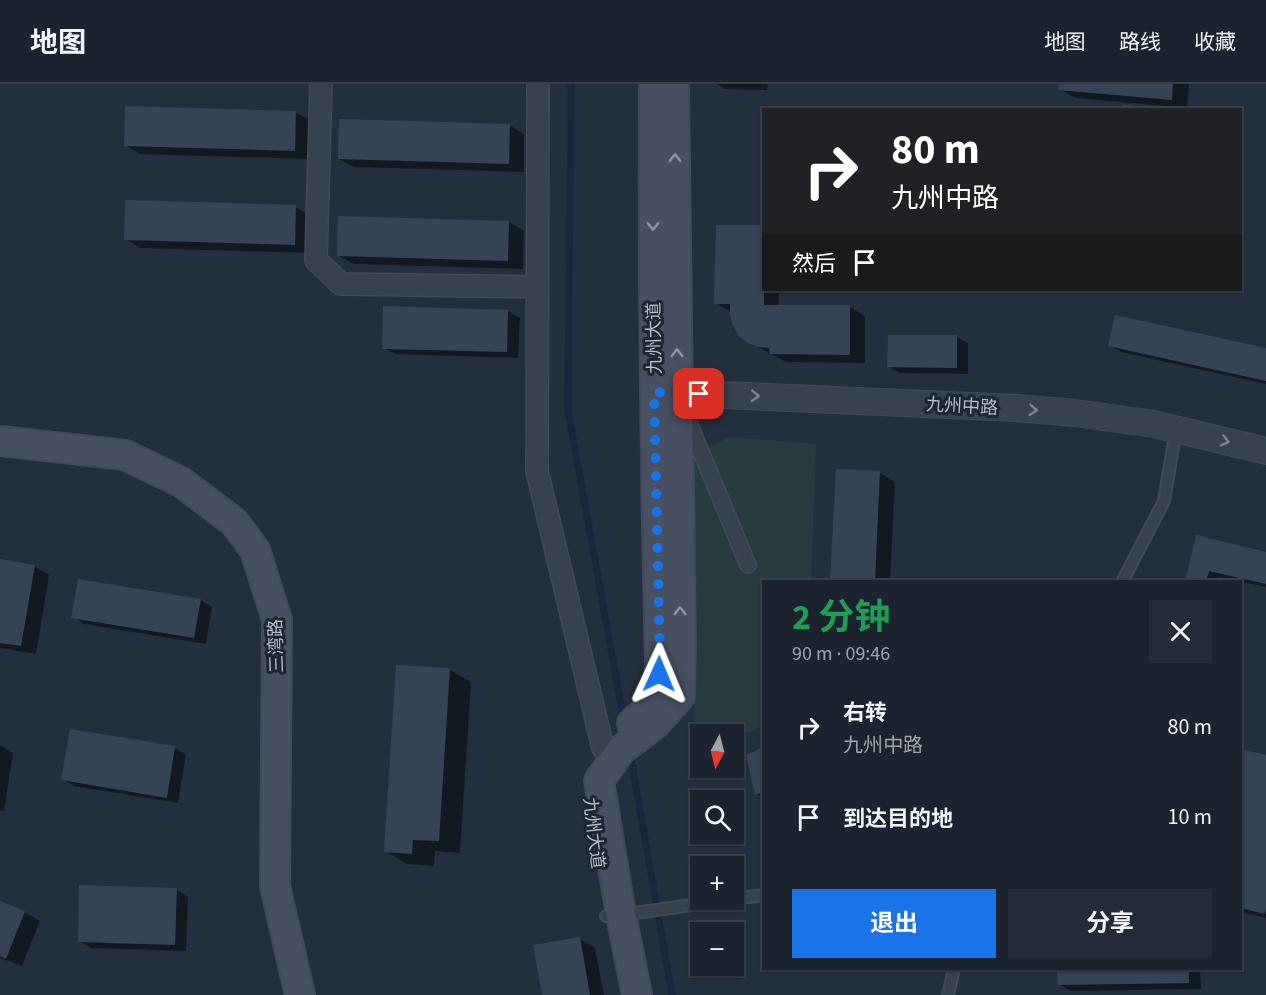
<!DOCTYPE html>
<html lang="zh">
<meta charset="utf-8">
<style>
:root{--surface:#1b232e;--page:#242b36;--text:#f1f3f6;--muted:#a0a4aa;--line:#39404a;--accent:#1a73e8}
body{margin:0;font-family:"Source Sans 3","Noto Sans SC",sans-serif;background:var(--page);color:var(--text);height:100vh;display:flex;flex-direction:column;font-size:22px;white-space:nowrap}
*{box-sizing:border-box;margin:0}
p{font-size:20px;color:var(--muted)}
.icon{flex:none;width:33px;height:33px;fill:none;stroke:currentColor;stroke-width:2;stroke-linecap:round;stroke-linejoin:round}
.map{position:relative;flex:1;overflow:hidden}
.drawer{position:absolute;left:762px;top:496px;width:480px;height:390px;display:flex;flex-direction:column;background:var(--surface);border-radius:0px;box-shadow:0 2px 4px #0004,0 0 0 2px var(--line)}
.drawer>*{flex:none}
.banner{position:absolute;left:762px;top:24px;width:480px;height:183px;border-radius:0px;box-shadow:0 2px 4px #0004,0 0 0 2px var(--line);background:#202124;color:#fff;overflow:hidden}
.needle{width:39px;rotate:187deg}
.controls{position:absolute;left:690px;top:640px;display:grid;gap:12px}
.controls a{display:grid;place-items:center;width:54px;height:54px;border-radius:0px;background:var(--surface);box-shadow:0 2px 4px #0004,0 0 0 2px var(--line);font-size:30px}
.pin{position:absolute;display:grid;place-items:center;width:51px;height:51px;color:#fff;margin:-26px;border-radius:12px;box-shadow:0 3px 9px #0006}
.me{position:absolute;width:66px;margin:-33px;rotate:1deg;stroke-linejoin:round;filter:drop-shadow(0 0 4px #0008)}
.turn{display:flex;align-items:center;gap:21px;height:126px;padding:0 30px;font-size:27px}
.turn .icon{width:78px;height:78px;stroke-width:2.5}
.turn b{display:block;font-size:42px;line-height:51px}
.then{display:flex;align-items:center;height:57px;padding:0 30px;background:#0003;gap:12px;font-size:22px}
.round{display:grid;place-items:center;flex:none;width:63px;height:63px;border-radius:0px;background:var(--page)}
.overview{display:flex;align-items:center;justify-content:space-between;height:102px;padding:0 30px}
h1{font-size:36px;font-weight:700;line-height:45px;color:#1e9e55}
.button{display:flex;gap:12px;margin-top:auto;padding:12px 30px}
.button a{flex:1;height:69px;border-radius:0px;background:var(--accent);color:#fff;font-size:24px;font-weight:700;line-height:69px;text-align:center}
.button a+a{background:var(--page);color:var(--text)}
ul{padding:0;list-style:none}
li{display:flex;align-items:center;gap:18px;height:90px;padding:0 30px}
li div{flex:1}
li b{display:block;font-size:22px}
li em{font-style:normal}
header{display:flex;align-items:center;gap:36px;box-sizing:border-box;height:84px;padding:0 30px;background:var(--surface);border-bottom:2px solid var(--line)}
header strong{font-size:28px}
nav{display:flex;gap:33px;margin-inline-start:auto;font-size:21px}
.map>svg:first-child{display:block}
.green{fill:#263c3f}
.shadow{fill:#0007}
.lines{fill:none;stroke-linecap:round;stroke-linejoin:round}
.stream{stroke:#17263c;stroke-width:7}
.building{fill:#364354}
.service-casing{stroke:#414a57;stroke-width:14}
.pedestrian-casing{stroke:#414a57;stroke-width:18}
.minor-casing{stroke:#414a57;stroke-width:24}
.tertiary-casing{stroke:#414a57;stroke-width:28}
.secondary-casing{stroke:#414a57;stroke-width:32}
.service{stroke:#38414e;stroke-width:10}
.pedestrian{stroke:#38414e;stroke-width:15}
.minor{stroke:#38414e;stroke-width:21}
.tertiary{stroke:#38414e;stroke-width:26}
.secondary{stroke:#465061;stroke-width:28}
.oneway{stroke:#8e96a5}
.oneway2{stroke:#7c8592}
.route{stroke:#1a73e8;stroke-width:10;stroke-dasharray:0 18}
.labels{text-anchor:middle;stroke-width:6;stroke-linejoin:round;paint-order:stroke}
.street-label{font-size:18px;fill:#b4bcc9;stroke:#1d2633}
</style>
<header>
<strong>地图</strong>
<nav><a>地图</a><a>路线</a><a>收藏</a></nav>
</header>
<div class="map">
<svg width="1266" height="911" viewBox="0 0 1266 911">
<rect width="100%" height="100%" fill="#242f3e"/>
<path class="green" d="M731 353 816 360 811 498H764L763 641C744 653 716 654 695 646L684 402C693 374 703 363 731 353Z"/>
<g class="shadow">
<polygon points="717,0 768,0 767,6 725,5"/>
<polygon points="1060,0 1189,0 1187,24 1075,14 1060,5"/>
<polygon points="295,28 311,37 310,75 140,70 125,61"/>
<polygon points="509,41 524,50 524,88 354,83 339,75"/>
<polygon points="295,123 311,132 310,169 140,164 125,155"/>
<polygon points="509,138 524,147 523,185 354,180 339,172"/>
<polygon points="764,206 779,206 779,223 850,223 865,232 865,279 786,278 749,258 731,228 716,219"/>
<polygon points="508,227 520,234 518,274 395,270 384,264"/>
<polygon points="957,253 968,259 968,290 900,289 889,283"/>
<polygon points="1110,261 1266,265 1266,300 1121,268"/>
<polygon points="880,389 895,398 890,498 832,498"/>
<polygon points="1197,453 1266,469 1266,503 1220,493 1219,498 1187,498"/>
<polygon points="0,476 34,482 49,491 36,570 0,564"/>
<polygon points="200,516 212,523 206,560 84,540 73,533"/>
<polygon points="450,586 471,598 460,769 435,767 434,782 407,780 385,767"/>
<polygon points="0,661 13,669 4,727 0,726"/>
<polygon points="174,664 186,670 178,719 74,702 63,695"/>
<polygon points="764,665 764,714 756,710"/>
<polygon points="1240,666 1266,672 1266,834 1240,828"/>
<polygon points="177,806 188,813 186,867 91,864 79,857"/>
<polygon points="0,819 24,828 40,837 22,882 0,874"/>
<polygon points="580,855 595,864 604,911 544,911"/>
<polygon points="1059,885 1200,885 1201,905 1071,907 1059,900"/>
</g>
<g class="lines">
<g class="stream">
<polyline points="571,0 568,327 624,637"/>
<polyline points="630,668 672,911"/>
</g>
</g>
<g class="building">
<polygon points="1059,0 1173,0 1172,16 1058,6"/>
<polygon points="1123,21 1158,24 1158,26 1123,26"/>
<polygon points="125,22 296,27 295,67 124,62"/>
<polygon points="339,35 510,40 509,80 338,75"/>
<polygon points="125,116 296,121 295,161 124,156"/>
<polygon points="338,132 509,137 508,177 337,172"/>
<polygon points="716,141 764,141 764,221 850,221 850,271 770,270 769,264 758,263 748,259 739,252 733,242 730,231 730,220 714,220"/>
<polygon points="383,222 508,226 507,268 382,265"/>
<polygon points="1115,231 1266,264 1266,297 1108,262"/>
<polygon points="888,251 957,251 957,284 887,283"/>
<polygon points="836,385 880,387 875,498 830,498"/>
<polygon points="1196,451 1266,468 1266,500 1209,487 1206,498 1185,498"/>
<polygon points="0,475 35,481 21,562 0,559"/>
<polygon points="78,495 201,515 194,554 71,534"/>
<polygon points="396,581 450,584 439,757 413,756 412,770 384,768"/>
<polygon points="70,645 175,662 167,714 61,696"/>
<polygon points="764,663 764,708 755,711 746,671"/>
<polygon points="1240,665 1266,671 1266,824 1265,830 1240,824"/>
<polygon points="79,801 177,804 175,861 78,858"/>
<polygon points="0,817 25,827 6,875 0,872"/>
<polygon points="580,853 590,911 542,911 533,861"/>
<polygon points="1057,885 1189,885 1189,899 1058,901"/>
</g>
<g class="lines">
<g class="service-casing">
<g id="service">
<polyline points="1122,498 1164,417 1176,345"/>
<polyline points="734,815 764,811"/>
<polyline points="606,832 621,831 727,816"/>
<polyline points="948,911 954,885"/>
</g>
</g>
<g class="pedestrian-casing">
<polyline id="pedestrian" points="685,329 748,481"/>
</g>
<g class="minor-casing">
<g id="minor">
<polyline points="321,0 316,176 341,200 537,203"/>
<polyline points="538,0 537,387 603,664"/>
</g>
</g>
<g class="tertiary-casing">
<polyline id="tertiary" points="658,308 1016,324 1075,329 1154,340 1266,367"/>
</g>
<g class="secondary-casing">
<g id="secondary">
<polyline points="0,357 125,371 181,398 234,438 255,466 277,536 275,802 300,911"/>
<path d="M632 639 649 624 658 604 660 577C655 384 653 192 654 0"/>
<polyline points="637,911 621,831 599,697 621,666 655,640 680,612 681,561 674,0"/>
</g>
</g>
<use href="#service" class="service"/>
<use href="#pedestrian" class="pedestrian"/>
<use href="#minor" class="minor"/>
<use href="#tertiary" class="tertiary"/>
<use href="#secondary" class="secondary"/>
</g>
<defs><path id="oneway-chevron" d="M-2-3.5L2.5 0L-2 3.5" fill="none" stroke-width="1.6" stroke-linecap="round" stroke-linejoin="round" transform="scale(1.5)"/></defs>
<g class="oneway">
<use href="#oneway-chevron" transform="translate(675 74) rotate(-90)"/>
<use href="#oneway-chevron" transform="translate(653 142) rotate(90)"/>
<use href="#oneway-chevron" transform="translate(677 269) rotate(-90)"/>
<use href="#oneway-chevron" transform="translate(680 527) rotate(-91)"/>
</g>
<g class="oneway2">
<use href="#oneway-chevron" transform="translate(755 312) rotate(3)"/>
<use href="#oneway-chevron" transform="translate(1033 326) rotate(4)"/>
<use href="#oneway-chevron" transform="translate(1225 357) rotate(14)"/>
</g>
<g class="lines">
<polyline class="route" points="659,590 660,577 654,308 699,310"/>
</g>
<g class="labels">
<g class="street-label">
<text transform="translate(654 254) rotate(-91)" y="6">九州大道</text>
<text transform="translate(962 322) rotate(3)" y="6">九州中路</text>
<text transform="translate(276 562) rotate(-92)" y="6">三湾路</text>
<text transform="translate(594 749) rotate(83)" y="6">九州大道</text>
</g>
</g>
</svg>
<div class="controls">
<a><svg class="needle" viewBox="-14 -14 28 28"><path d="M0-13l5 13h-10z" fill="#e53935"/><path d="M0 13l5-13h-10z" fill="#a0a4aa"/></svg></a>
<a><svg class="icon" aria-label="search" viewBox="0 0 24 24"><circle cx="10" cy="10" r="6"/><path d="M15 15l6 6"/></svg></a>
<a>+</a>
<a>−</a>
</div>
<div class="pin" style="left:699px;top:310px;background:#d93025"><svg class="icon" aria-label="arrive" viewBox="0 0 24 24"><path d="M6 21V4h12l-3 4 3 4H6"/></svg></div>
<svg class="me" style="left:659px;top:590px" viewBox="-20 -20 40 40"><path d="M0-17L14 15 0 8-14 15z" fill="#1a73e8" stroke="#fff" stroke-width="4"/></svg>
<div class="banner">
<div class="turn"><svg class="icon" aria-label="right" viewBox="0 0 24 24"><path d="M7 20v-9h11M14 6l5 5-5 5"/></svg><div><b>80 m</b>九州中路</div></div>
<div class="then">然后<svg class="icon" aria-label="arrive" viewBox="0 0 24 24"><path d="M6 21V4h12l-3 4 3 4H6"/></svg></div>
</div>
<section class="drawer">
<div class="overview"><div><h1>2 分钟</h1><p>90 m · 09:46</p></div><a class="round"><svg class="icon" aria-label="close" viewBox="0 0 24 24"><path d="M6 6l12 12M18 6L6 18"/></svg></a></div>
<ul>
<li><svg class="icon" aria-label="right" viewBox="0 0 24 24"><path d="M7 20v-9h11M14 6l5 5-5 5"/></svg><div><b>右转</b><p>九州中路</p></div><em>80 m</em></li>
<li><svg class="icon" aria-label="arrive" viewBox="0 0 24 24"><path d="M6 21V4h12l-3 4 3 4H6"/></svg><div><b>到达目的地</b></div><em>10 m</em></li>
</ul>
<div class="button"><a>退出</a><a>分享</a></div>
</section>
</div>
